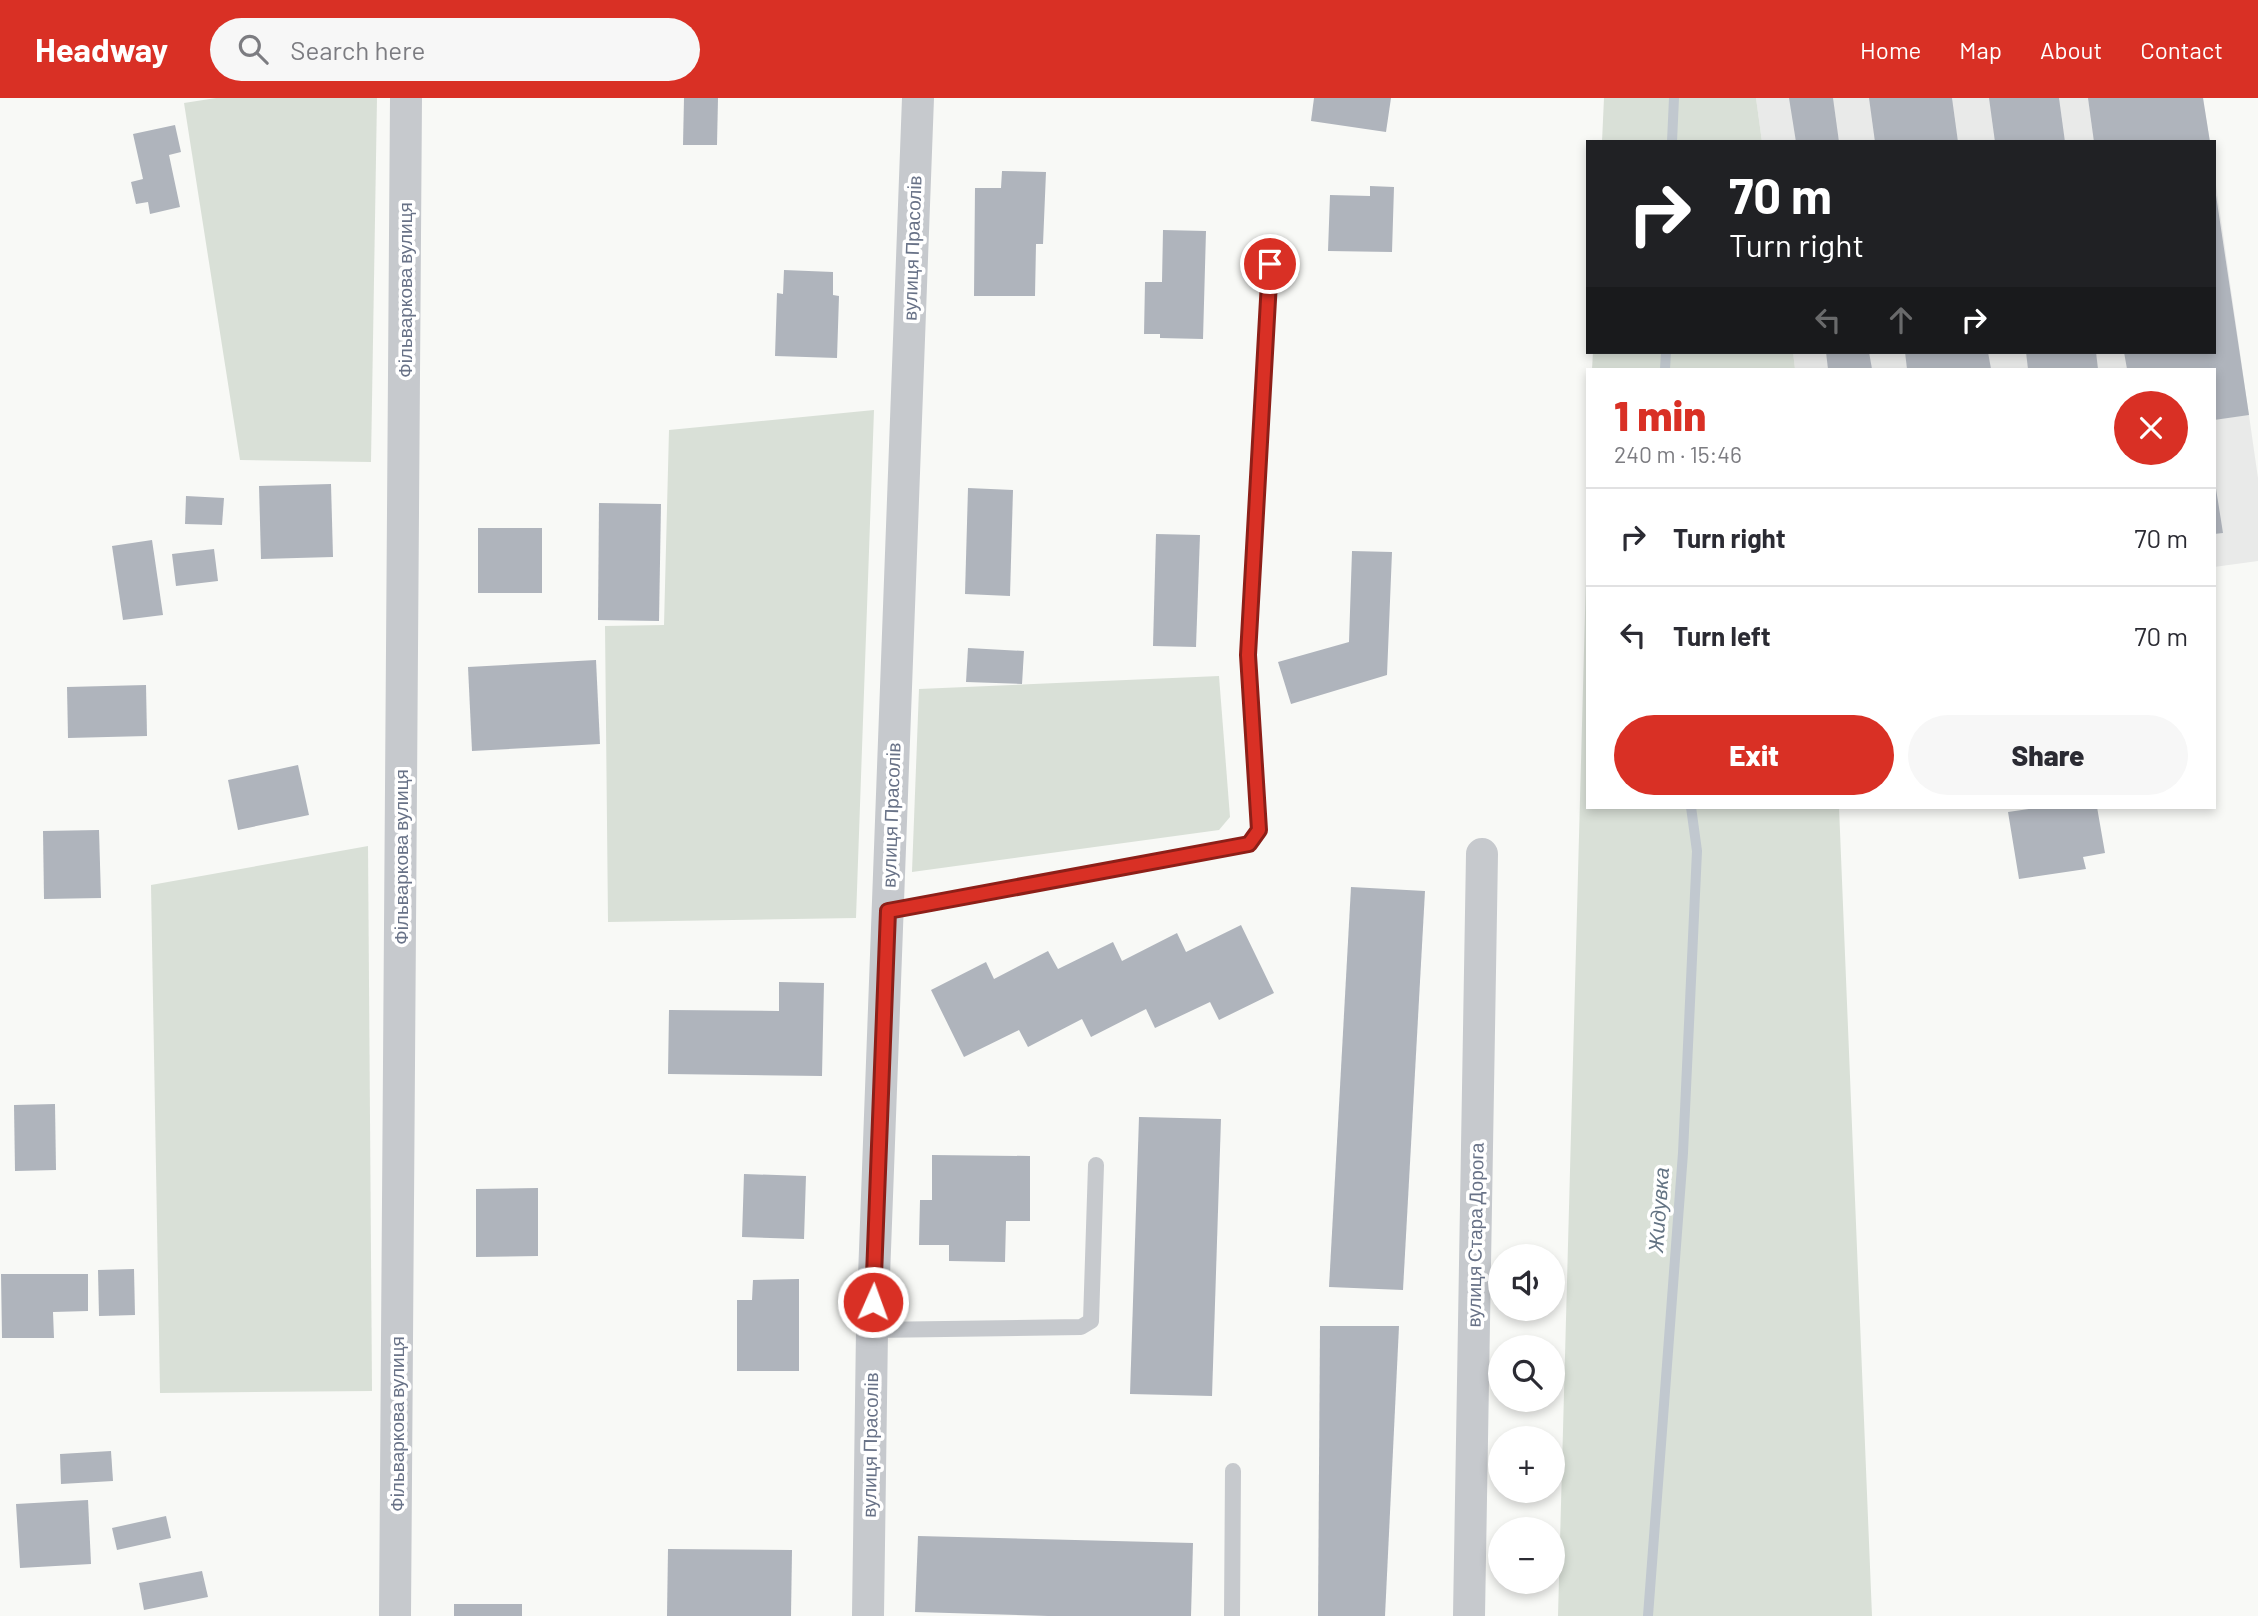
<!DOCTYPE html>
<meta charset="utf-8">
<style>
:root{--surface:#fff;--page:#f7f7f7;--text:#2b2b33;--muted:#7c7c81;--line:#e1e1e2;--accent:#d93025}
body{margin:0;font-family:Barlow,sans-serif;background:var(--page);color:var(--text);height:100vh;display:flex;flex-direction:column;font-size:26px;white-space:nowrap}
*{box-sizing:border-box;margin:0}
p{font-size:23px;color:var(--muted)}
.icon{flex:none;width:38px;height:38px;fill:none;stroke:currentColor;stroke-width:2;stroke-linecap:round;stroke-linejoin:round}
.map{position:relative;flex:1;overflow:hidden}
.drawer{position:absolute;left:1586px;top:270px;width:630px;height:441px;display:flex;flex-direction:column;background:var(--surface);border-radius:0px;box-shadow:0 4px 10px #0003}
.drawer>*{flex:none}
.top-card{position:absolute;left:1586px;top:42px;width:630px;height:214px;border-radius:0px;box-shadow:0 4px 10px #0003;background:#202124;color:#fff;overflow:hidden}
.tools{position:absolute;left:1488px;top:1146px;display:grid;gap:14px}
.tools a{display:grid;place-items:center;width:77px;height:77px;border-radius:50%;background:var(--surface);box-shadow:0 4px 10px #0003;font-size:35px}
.pin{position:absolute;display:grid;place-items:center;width:60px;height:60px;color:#fff;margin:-30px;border:4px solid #fff;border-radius:50%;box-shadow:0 2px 7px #0007}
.me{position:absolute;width:77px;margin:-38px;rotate:2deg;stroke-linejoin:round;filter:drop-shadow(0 0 5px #0008)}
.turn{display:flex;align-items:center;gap:24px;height:147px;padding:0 28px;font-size:32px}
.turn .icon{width:91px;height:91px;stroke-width:2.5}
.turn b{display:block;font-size:49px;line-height:60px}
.lanes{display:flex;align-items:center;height:66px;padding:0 28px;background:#0003;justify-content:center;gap:35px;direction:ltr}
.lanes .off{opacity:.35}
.round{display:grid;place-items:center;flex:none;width:74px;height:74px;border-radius:37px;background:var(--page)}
.overview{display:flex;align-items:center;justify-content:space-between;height:119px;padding:0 28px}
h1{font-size:42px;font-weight:800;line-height:52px;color:var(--accent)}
.cta{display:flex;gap:14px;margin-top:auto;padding:14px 28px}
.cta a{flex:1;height:80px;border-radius:42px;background:var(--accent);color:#fff;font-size:28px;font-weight:800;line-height:80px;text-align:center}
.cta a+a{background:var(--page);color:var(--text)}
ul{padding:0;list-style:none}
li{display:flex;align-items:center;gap:21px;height:98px;padding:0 28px;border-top:2px solid var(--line)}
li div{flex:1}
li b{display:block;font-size:26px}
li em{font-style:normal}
header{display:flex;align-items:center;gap:42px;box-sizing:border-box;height:98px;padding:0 35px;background:var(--accent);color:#fff}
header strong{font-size:33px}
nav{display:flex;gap:38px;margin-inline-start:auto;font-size:24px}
.search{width:490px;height:63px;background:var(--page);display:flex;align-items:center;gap:18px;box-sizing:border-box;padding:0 24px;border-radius:38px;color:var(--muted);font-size:26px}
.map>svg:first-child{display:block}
.built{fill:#e9eae9}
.green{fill:#d9e0d7}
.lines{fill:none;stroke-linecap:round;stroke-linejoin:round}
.stream{stroke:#c1c8cf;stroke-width:10}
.building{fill:#afb4bc}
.lane{stroke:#c6c9cd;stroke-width:16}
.street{stroke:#c6c9cd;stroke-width:32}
.route-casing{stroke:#8d1f18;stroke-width:18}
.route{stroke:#d93025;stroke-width:12}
.labels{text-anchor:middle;stroke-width:7;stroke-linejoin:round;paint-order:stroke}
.street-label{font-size:19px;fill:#687287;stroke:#fff}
.water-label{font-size:21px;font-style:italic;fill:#637383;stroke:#fff}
</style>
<header>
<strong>Headway</strong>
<div class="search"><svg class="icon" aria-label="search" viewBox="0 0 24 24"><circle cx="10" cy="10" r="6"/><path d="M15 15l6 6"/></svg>Search here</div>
<nav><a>Home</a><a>Map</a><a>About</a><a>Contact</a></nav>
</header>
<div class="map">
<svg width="2258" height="1518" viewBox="0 0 2258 1518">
<rect width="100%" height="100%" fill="#f8f9f6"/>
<g class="built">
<polygon points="1756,0 2203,0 2210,44 1762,44"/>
<polygon points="2214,73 2258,380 2258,463 2214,469 2214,271 1795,271 1793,254 2214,254"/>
</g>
<g class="green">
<polygon points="216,0 377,0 371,364 240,362 184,5"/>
<polygon points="1604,0 1756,0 1762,44 1602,44"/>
<polygon points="1593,254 1793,254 1795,271 1592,271"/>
<polygon points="874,312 856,820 608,824 605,528 664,527 669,332"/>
<polygon points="1587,441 1587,709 1839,709 1872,1518 1558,1518"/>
<polygon points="1219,578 1230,719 1219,732 912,774 919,591"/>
<polygon points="368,748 372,1293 160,1295 151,787"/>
</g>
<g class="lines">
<g class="stream">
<polyline points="1672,44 1674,0"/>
<polyline points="1665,271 1666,254"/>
<polyline points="1648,1518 1683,1055 1697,753 1691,709"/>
</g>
</g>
<g class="building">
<polygon points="684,0 718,0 717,47 683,47"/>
<polygon points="1314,0 1391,0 1386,34 1311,23"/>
<polygon points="1789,0 1833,0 1839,44 1796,44"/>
<polygon points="1869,0 1952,0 1958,44 1875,44"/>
<polygon points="1989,0 2059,0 2065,44 1995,44"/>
<polygon points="2088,0 2203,0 2210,44 2094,44"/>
<polygon points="175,27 181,54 169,57 180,109 150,116 148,104 136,106 131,84 143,81 133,36"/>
<polygon points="1002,73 1046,74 1043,146 1036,146 1035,198 974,198 975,90 1001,90"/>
<polygon points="2214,84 2249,317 2214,322 2214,271 2127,271 2124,254 2214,254"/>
<polygon points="1370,88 1394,89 1392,154 1328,153 1330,97 1370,98"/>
<polygon points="1163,132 1206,133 1203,241 1160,240 1160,236 1144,236 1145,184 1162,184"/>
<polygon points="784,172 833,174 833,197 839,198 837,260 775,258 777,195 783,196"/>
<polygon points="1826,254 1869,254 1872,271 1828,271"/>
<polygon points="1905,254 1988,254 1991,271 1907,271"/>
<polygon points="2026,254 2096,254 2098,271 2028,271"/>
<polygon points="2214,378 2223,435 2214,436"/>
<polygon points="331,386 333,459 261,461 259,388"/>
<polygon points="968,390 1013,392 1010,498 965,496"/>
<polygon points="186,398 224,400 222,427 185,426"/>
<polygon points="599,405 661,406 659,523 598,522"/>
<rect x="478" y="430" width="64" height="65"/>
<polygon points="1156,436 1200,437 1196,549 1153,548"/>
<polygon points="152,442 163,517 123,522 112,448"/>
<polygon points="214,451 218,483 176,488 172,456"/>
<polygon points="1352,453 1392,454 1387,577 1291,606 1278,564 1349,544"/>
<polygon points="968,550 1024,553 1022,586 966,584"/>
<polygon points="596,562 600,646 472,653 468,569"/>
<polygon points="146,587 147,638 68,640 67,589"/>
<polygon points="298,667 309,717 238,732 228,682"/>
<polygon points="2042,709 2097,709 2105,755 2083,759 2086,771 2019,781 2008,714"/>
<polygon points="99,732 101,800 44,801 43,733"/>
<polygon points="1351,789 1425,793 1403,1192 1329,1189"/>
<polygon points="1241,827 1274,895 1219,922 1210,904 1155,930 1146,911 1091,939 1082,921 1028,949 1019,932 964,959 931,892 986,864 994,881 1048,853 1058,871 1113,844 1122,863 1177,835 1186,854"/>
<polygon points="779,884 824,885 822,978 668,976 669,912 779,913"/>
<polygon points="55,1006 56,1072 15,1073 14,1007"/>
<polygon points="1139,1019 1221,1021 1212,1298 1130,1296"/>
<polygon points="932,1057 1030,1058 1030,1123 1006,1123 1005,1164 949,1163 949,1147 919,1147 920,1102 932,1102"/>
<polygon points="744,1076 806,1078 804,1141 742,1139"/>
<polygon points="538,1090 538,1158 476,1159 476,1091"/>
<polygon points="134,1171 135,1217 99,1218 98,1172"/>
<polygon points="1,1176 88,1176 88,1213 53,1214 54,1240 2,1240"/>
<polygon points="799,1181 799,1273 737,1273 737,1202 752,1202 753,1182"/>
<polygon points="1320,1228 1399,1228 1385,1518 1318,1518"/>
<polygon points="111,1353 113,1383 61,1386 60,1356"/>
<polygon points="88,1402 91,1466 20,1470 16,1406"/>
<polygon points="166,1418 171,1440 117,1452 112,1430"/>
<polygon points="918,1438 1193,1445 1191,1518 1048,1518 915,1514"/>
<polygon points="668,1451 792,1452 791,1518 667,1518"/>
<polygon points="202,1473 208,1499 144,1512 139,1485"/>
<rect x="454" y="1506" width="68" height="12"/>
</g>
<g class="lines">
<g class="lane">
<polyline points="888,813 1249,746 1259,732 1248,557 1270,166"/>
<polyline points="872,1232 1081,1229 1091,1223 1096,1067"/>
<polyline points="1232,1518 1233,1373"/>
</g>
<g class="street">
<polyline points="395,1518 406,0"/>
<polyline points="868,1518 872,1232 918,0"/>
<polyline points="1469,1518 1482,756"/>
</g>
</g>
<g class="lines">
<g class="route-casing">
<polyline id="route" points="873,1204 888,813 1249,746 1259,732 1248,557 1270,166"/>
</g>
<use href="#route" class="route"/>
</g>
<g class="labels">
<g class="street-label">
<text transform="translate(912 150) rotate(-88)" y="7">вулиця Прасолів</text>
<text transform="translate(405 192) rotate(-90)" y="7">Фільваркова вулиця</text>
<text transform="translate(891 717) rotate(-88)" y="7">вулиця Прасолів</text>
<text transform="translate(401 759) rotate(-90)" y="7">Фільваркова вулиця</text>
<text transform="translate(1475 1137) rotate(-89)" y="7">вулиця Стара Дорога</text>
<text transform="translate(397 1326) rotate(-90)" y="7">Фільваркова вулиця</text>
<text transform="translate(870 1347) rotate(-89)" y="7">вулиця Прасолів</text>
</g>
<g class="water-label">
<text transform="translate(1659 1112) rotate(-86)" y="7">Жидувка</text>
</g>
</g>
</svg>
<div class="tools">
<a><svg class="icon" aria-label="sound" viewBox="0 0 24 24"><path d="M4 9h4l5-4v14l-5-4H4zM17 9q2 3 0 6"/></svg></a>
<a><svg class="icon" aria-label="search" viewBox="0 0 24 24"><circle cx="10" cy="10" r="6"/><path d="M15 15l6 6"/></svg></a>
<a>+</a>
<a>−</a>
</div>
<div class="pin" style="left:1270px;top:166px;background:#d93025"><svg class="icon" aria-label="arrive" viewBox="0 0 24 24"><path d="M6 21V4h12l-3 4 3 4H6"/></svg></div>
<svg class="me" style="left:873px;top:1204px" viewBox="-20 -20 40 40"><circle r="17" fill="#d93025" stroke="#fff" stroke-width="3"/><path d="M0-11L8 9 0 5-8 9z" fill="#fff"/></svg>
<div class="top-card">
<div class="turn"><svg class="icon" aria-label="right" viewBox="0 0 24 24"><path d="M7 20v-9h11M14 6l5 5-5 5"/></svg><div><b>70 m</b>Turn right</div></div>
<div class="lanes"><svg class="icon off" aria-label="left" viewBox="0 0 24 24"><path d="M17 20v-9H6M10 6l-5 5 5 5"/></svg><svg class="icon off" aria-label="ahead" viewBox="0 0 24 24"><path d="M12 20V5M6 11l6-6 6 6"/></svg><svg class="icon" aria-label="right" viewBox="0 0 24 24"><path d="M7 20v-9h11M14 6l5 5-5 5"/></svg></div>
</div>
<section class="drawer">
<div class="overview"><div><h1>1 min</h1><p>240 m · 15:46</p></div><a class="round" style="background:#d93025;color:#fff"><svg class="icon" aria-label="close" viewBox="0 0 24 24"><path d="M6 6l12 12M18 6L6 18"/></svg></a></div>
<ul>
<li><svg class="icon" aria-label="right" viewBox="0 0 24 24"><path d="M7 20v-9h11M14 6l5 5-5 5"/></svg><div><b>Turn right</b></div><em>70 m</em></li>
<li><svg class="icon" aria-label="left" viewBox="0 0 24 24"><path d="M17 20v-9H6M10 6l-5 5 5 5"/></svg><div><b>Turn left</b></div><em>70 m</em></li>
</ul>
<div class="cta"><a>Exit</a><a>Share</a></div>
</section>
</div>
